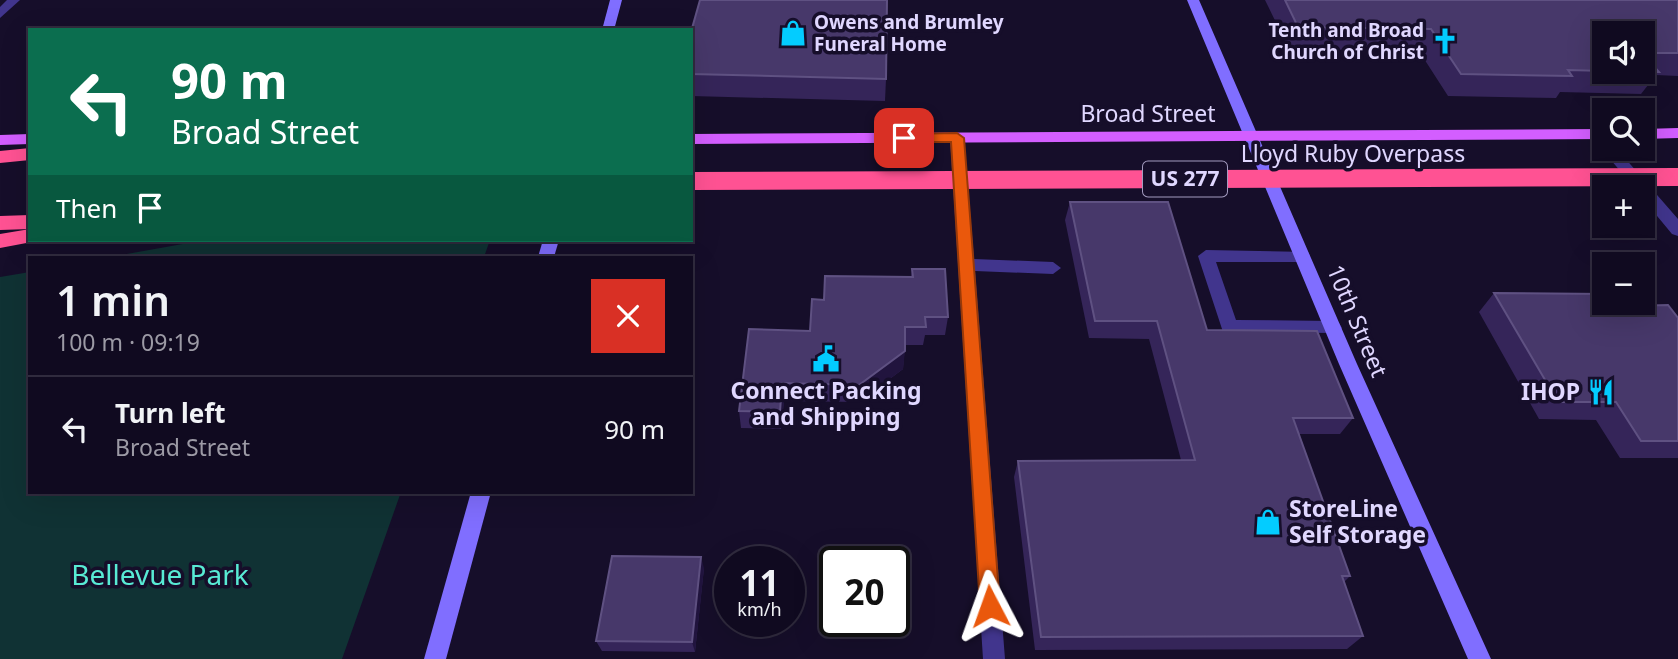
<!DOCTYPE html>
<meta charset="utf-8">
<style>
:root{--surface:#100a20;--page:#191329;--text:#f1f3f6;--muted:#9c9aa5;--line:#302b3e}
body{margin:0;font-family:"Noto Sans",sans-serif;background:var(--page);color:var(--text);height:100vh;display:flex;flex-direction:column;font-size:26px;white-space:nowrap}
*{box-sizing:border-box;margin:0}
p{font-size:23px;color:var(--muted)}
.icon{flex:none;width:38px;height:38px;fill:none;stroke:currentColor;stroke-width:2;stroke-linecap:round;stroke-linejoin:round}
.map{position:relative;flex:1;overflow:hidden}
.sheet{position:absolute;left:28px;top:256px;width:665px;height:238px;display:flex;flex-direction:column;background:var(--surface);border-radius:0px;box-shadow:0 7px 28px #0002,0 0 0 2px var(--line)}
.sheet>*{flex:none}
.hud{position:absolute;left:28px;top:28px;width:665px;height:214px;border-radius:0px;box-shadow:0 7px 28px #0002,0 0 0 2px var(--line);background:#0b6e4f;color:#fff;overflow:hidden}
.tools{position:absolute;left:1592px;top:21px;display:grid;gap:14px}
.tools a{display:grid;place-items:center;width:63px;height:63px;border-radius:0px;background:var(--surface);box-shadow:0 7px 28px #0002,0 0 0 2px var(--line);font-size:35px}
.speed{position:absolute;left:714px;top:546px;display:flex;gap:14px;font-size:35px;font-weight:700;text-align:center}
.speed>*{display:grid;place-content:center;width:91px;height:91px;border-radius:50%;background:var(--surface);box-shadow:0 7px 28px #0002,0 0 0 2px var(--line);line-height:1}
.speed small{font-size:18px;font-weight:400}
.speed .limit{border:4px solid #111;border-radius:10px;background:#fff;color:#111}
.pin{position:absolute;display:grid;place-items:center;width:60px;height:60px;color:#fff;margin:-30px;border-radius:14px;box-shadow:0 4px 10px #0006}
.me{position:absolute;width:77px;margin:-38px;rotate:356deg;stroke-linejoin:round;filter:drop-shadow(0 0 5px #0008)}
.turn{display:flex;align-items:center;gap:24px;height:147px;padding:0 28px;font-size:32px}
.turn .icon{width:91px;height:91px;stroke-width:2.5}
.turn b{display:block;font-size:49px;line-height:60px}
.then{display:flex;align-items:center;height:66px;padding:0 28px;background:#0003;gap:14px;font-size:26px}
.round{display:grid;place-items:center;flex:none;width:74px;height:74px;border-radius:0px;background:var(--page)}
.headline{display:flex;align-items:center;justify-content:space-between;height:119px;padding:0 28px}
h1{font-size:42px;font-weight:600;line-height:52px}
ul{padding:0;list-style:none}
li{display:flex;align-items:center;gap:21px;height:105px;padding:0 28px;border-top:2px solid var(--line)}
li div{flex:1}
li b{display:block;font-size:26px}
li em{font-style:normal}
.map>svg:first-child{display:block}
.green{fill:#103234}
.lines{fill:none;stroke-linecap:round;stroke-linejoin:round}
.lane{fill:#41358d;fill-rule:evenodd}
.street{fill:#41358d;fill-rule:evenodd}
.secondary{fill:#806eff;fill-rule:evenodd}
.primary{fill:#d35eff;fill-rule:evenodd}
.highway{fill:#ff5293;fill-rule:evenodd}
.highway-bridge{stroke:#ff5293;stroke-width:18}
.wall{fill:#352559;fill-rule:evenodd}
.shaded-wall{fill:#21143e}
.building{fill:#47386a;stroke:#5f5182;stroke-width:2}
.route{fill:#ea580c;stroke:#983908;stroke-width:2}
.labels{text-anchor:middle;stroke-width:7;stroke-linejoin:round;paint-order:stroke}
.far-poi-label{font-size:19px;font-weight:bold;fill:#e0d7ff;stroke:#160e2a;text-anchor:start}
.shield{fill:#160e2a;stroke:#a39bbf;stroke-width:2}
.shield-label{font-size:21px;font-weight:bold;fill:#e0d7ff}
.street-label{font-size:23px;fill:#e0d7ff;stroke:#160e2a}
.poi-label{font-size:23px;font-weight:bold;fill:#e0d7ff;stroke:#160e2a}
.near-park-label{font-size:28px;fill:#58ead4;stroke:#160e2a}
</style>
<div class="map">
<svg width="1678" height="659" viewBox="0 0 1678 659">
<rect width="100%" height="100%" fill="#160e2a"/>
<g class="green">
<polygon points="205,240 490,240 484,257 110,257"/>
<polygon points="30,272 30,492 401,492 342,659 0,659 0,277"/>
</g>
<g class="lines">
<g class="lane">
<polygon points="957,133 964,138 974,259 1053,262 1061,268 1053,274 975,271 1005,659 983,659 950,138"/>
<polygon points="1604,146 1605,149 1617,149 1678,219 1678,236 1672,234 1643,199 1643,187 1634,187 1604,152"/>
<polygon points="1206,250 1308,252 1310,256 1308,260 1302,262 1216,262 1236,320 1333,321 1339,323 1342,328 1339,333 1223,332 1198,256"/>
</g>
<polygon class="street" points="7,0 20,0 0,18 0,7"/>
<g class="secondary">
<polygon points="610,0 622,0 614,30 602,30"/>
<polygon points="1187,0 1199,0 1357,364 1491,659 1468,659 1339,364"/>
<polygon points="543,240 559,240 554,257 538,257"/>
<polygon points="471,492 491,492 446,659 424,659"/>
</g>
<g class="primary">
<polygon points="1678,128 1678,138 1643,139 1643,129"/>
<polygon points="1605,129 1605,139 691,144 691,134"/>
<polygon points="30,134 30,144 0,145 0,135"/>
</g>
<g class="highway">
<polygon points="30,148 30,160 0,163 0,151"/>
<polygon points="30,215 30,229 0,230 0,216"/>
<polygon points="30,229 30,240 37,241 0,248 0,234"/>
</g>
<polyline class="highway-bridge" points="691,181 1678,177"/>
</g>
<g class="wall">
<path d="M1265 0H1678V76L1656 75 1641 94 1560 92 1556 98 1448 96 1419 51 1289 49ZM1605 33H1643V72H1605Z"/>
<polygon points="691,32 886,79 885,101 691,96"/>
<polygon points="1070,202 1207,330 1353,418 1340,434 1299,434 1350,576 1344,582 1363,636 1347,649 1035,650 1014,477 1018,461 1181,460 1149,339 1089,338 1065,220"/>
<polygon points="912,269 948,317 945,335 925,335 923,345 905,345 903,369 859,402 784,401 781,429 741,428 739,411 810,331 911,277"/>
<polygon points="1494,293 1629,306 1678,318 1678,458 1620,458 1596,420 1539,419 1479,312"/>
<polygon points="704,568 695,652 602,651 596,641"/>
</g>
<g class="shaded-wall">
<polygon points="905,351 903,369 859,402 859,385"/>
<polygon points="782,383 784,401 781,429 780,412"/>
<polygon points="701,557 704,568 695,652 692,642"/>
</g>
<g class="building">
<polygon points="700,0 887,0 886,79 691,74 691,32"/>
<polygon points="1285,0 1678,0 1678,53 1643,53 1643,33 1605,33 1605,71 1568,70 1572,76 1461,74 1431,29 1298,27"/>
<polygon points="1643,54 1659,72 1643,72"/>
<polygon points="1070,202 1168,202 1207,330 1317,331 1353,418 1293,418 1350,576 1342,576 1363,636 1041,637 1018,461 1195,460 1157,321 1095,321"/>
<polygon points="912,269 945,269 948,317 925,317 926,327 905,327 905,351 859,385 782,383 780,412 739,411 749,329 810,331 812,299 824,300 825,276 913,277"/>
<polygon points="1494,293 1605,294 1605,303 1627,303 1629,306 1668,305 1678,318 1678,441 1641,441 1616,402 1558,402"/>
<polygon points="612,556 701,557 692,642 596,641"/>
</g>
<polygon class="route" points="957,133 964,138 1000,606 997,613 990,616 983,613 980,606 951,142 904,142 897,138 904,134"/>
<defs>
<g id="shop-bare" transform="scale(2.1)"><path d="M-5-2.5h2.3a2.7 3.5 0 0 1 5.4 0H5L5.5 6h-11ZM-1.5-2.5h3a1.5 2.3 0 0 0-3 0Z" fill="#03ccff" stroke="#160e2a" stroke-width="2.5" paint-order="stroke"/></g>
<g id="church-bare" transform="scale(2.1)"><path d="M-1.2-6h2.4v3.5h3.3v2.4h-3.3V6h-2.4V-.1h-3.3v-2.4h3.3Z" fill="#03ccff" stroke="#160e2a" stroke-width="2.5" paint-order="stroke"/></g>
<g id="civic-bare" transform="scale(2.1)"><path d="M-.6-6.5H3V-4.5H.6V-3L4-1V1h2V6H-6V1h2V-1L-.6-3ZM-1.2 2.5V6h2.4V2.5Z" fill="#03ccff" stroke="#160e2a" stroke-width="2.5" paint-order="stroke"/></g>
<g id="restaurant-bare" transform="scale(2.1)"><path d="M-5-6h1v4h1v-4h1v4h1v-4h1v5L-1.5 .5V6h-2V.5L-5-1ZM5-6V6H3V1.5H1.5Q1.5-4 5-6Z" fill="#03ccff" stroke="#160e2a" stroke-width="2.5" paint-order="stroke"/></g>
</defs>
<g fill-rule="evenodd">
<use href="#shop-bare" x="793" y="33"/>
<use href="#church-bare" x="1445" y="41"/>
<use href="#civic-bare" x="826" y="359"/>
<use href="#restaurant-bare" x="1601" y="392"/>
<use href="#shop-bare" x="1268" y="522"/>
</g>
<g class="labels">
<g class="far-poi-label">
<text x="814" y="29">Owens and Brumley<tspan x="814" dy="22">Funeral Home</tspan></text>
<text x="1424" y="37" text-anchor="end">Tenth and Broad<tspan x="1424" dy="22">Church of Christ</tspan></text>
</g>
<rect class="shield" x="1143" y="161.5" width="84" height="35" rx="5"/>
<g class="shield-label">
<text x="1185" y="186">US 277</text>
</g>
<g class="street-label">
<text x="1148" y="122">Broad Street</text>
<text x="1353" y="162">Lloyd Ruby Overpass</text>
<text transform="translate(1357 321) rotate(67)" y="8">10th Street</text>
</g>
<g class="poi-label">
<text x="826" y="399">Connect Packing<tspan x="826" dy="26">and Shipping</tspan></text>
<text x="1580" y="400" text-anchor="end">IHOP</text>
<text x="1289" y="517" text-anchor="start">StoreLine<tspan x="1289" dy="26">Self Storage</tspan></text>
</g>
<g class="near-park-label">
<text x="160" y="585">Bellevue Park</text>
</g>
</g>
</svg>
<div class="tools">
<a><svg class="icon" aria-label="sound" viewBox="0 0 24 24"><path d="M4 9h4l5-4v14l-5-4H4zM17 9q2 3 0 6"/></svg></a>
<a><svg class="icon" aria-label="search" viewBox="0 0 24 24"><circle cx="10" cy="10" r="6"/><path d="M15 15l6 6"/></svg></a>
<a>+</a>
<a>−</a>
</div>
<div class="speed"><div>11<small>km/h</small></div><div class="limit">20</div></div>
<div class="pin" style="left:904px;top:138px;background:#d93025"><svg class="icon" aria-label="arrive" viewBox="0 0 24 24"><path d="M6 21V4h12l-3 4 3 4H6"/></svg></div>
<svg class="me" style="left:990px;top:606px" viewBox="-20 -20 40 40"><path d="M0-17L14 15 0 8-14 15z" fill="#ea580c" stroke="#fff" stroke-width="4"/></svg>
<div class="hud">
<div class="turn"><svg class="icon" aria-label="left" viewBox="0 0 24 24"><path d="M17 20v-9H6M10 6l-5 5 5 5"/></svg><div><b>90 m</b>Broad Street</div></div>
<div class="then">Then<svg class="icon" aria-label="arrive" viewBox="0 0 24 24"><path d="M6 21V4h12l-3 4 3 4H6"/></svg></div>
</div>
<section class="sheet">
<div class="headline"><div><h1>1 min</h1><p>100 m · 09:19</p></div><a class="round" style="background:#d93025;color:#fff"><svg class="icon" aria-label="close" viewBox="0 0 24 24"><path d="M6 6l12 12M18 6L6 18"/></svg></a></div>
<ul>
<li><svg class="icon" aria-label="left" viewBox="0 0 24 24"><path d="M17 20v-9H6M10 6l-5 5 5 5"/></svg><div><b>Turn left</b><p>Broad Street</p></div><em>90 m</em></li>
</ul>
</section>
</div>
